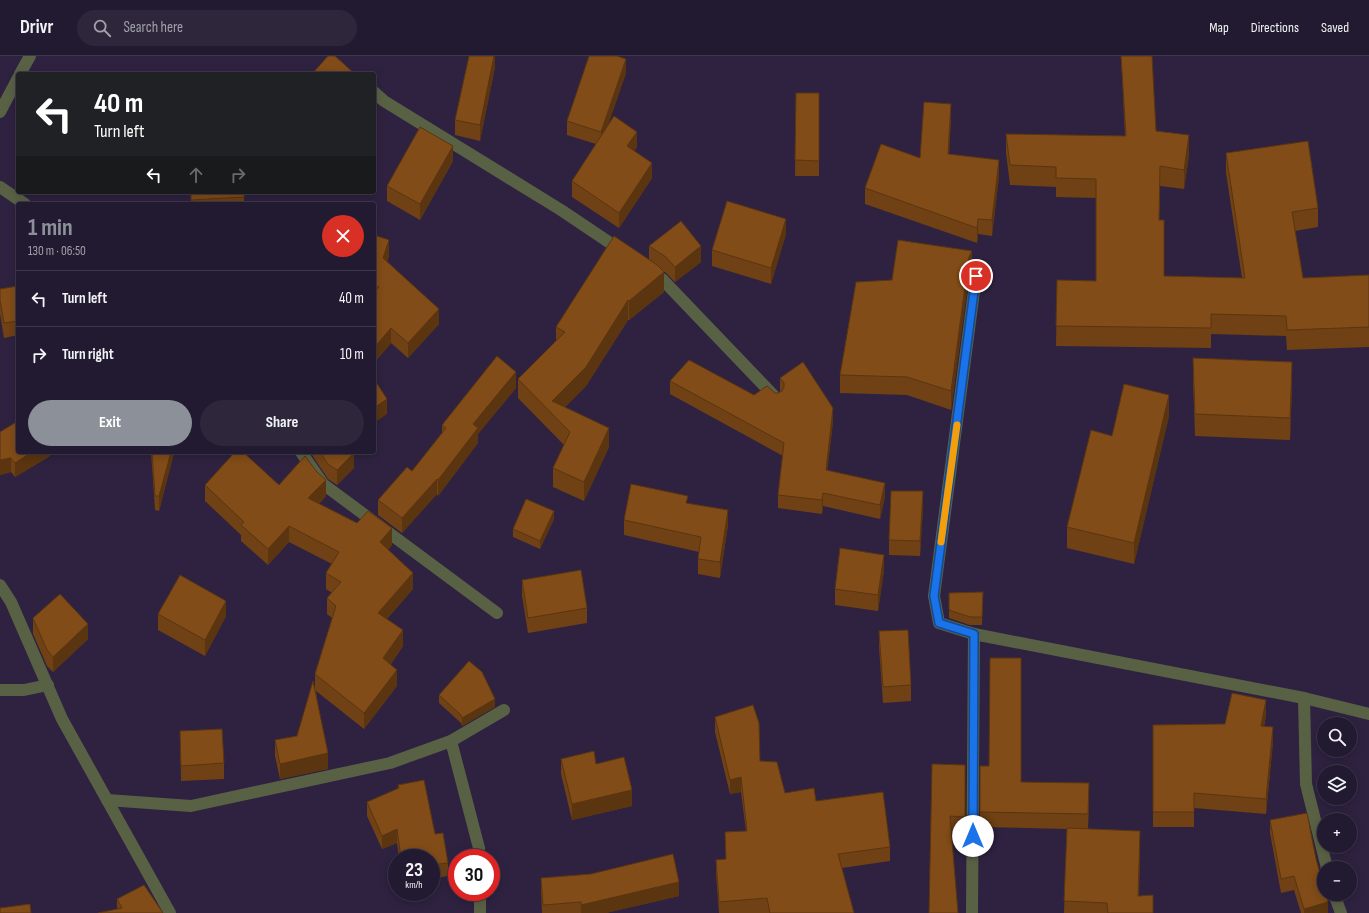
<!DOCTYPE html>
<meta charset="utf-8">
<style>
:root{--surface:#221a30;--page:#2e273c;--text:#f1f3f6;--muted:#a2a1ab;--line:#3f384c;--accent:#8c9099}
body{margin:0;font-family:"Sofia Sans Condensed",sans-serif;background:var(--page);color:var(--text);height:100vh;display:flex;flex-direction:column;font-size:15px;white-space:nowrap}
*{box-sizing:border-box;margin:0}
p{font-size:13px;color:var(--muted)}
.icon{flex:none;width:22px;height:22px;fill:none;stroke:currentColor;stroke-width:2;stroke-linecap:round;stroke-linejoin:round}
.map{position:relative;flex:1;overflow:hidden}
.side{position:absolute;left:16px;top:146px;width:360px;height:252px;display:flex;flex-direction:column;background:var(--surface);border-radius:4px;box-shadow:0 2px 10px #0003,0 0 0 1px var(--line)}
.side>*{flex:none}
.guide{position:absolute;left:16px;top:16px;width:360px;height:122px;border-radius:4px;box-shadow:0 2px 10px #0003,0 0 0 1px var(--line);background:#202124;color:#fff;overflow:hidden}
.fabs{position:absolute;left:1317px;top:661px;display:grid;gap:8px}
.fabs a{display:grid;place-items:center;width:40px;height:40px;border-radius:50%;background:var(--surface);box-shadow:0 2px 10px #0003,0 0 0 1px var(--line);font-size:20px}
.speed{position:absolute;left:388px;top:793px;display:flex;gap:8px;font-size:20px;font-weight:700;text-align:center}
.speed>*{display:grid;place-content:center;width:52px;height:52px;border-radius:50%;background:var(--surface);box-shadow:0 2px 10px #0003,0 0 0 1px var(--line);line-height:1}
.speed small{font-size:10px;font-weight:400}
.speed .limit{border:6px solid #d22;background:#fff;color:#111}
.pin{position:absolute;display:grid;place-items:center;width:34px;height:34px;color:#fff;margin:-17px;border:2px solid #fff;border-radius:50%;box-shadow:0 1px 4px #0007}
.me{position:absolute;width:44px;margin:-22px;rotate:0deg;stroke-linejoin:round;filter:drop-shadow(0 0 3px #0008)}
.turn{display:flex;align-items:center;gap:14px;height:84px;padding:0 12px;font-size:18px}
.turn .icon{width:52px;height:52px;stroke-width:2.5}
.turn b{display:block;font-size:28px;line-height:34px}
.lanes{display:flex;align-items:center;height:38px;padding:0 12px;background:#0003;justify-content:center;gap:20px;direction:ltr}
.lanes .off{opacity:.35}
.round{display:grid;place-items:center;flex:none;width:42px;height:42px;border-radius:21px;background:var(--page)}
.overview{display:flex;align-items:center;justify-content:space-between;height:68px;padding:0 12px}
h1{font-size:24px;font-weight:700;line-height:30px;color:var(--accent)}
.primary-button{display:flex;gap:8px;margin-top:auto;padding:8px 12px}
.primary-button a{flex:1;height:46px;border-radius:24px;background:var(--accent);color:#fff;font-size:16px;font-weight:700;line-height:46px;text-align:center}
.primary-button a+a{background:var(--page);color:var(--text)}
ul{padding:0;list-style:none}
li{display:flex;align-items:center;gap:12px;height:56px;padding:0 12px;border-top:1px solid var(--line)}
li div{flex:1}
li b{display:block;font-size:15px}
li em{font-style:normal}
header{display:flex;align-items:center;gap:24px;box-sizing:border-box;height:56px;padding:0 20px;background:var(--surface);border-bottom:1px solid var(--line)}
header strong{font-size:19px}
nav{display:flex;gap:22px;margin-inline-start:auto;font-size:14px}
.search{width:280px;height:36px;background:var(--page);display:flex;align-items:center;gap:10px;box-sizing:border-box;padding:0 14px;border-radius:22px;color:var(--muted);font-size:15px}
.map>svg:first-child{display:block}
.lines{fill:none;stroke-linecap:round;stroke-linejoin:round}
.street{stroke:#596145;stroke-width:12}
.wall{fill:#6f4114}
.shaded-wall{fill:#5a3510}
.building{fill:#814c17;stroke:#5a3510}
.route-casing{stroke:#114b97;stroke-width:10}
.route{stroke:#1a73e8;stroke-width:7}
.slow{stroke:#f59e0b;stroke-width:7}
</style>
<header>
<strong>Drivr</strong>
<div class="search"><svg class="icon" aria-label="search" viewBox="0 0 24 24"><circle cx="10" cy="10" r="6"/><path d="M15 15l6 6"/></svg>Search here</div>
<nav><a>Map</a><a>Directions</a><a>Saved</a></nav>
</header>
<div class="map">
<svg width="1369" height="857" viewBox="0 0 1369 857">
<rect width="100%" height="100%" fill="#2e2240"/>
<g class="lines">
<g class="street">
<polyline points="20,18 30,0"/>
<polyline points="374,36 384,45 561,154 622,195"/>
<polyline points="0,56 18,22"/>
<polyline points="0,131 25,148"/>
<polyline points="651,215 662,223 776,342"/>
<polyline points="976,220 934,540 939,567 974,578 1304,642 1369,658"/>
<polyline points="301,396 323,428 497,557"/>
<polyline points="0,529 11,546 62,663 170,857"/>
<polyline points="0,634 24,634 48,629"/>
<polyline points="1304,642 1306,728 1327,812"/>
<polyline points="451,685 479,792 479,802"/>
<polyline points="107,744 191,750 390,707 451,685 504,654"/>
<polyline points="480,836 480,857"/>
<polyline points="1334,838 1341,857"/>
<polyline points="972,857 974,578"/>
</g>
</g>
<g class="wall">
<polygon points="495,0 495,11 480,85 455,79 455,64"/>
<polygon points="1121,0 1152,0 1156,75 1189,99 1184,133 1160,130 1159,164 1164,220 1242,222 1226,117 1226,97 1318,152 1318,171 1295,175 1303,222 1369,219 1369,291 1287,294 1286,280 1211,278 1211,292 1056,290 1057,224 1096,225 1096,142 1056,141 1056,131 1010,129 1006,97 1006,78 1125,80"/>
<polygon points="626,17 608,69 637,91 634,95 652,122 619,172 572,141 572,125 596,88 567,79 567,65"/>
<polygon points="796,37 819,37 819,120 795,120"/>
<polygon points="951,63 949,98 999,120 992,180 978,178 977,187 865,148 865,132 920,102"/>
<polygon points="453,105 420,164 387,145 387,130"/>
<rect x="191" y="136" width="53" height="12"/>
<polygon points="786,178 771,228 712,210 712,194"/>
<polygon points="374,179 389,200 387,206 439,268 408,302 391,287 374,307"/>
<polygon points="649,190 701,206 675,226 666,217 660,213 664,236 629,264 628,264 586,330 565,351 609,391 584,445 553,431 553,412 564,389 518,342 518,323 556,285 556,271 649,204"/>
<polygon points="972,214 969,219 951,354 907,339 840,337 840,319 892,224"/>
<polygon points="18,230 18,279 4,282 0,258 0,233"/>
<polygon points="1193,302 1292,329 1290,384 1195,380 1193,324"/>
<polygon points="780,322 833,366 827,414 885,441 880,463 823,450 822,458 778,452 778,439 783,400 670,338 670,325 754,339 775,337 778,337 780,336"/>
<polygon points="516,332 478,378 478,387 438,440 437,438 402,477 378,459 378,444 412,415 442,377 442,369"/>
<polygon points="1169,360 1134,508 1067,492 1067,471 1112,380"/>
<polygon points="0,376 50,396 50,400 15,421 11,416 0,419"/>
<polygon points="151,396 192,396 174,397 159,455 155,454"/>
<polygon points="310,396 353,396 354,412 337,429 328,423"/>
<polygon points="205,429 279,429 326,440 319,448 392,489 388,494 413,533 387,563 403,590 391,608 397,630 364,673 316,635 328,713 280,723 275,700 275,684 297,680 315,633 315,618 332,562 327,558 327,542 332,537 326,533 326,517 332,508 289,486 268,509 241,485 241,479 205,445"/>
<polygon points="688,447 728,469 720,522 698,518 698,503 699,496 624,479 624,464"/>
<polygon points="923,451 920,500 889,499 889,484"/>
<polygon points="554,463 540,493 513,481 513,473"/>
<polygon points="884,514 878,555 835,549 835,533"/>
<polygon points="522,524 587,552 587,567 528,577 522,540"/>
<polygon points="983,536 982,569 970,569 949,562 949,537"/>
<polygon points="158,558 226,560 205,600 158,574"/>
<polygon points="33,562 88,583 53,616 47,610 33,578"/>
<polygon points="879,575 911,629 911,645 883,647 879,591"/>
<polygon points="439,639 495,651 462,670 461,667 439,647"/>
<polygon points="1266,659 1264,671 1273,686 1266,758 1194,752 1194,771 1153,771 1153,669 1225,668"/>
<polygon points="715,661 760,705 785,737 816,745 890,791 890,805 842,812 854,857 719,857 716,818 716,804 726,803 725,776 746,775 741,736 730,738 715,676"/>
<polygon points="180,675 224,707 224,723 181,725"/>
<polygon points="561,703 596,708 632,750 572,764 561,718"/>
<polygon points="932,708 965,709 965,776 951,776"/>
<polygon points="980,710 1021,726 1089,742 1088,773 1140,789 1139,840 1153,857 1064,857 1067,773 980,771"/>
<polygon points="398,729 435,778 448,807 448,820 431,823 431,802 399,802 397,787 382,793 367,760 367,746 398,733"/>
<polygon points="1270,764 1316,803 1328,857 1301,857 1294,834 1281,837 1270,777"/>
<polygon points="541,822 679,840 606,857 542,857 541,835"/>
<polygon points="117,843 163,857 118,853 117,851"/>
</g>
<g class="shaded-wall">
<polygon points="494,0 495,0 495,11 480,85 480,69"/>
<polygon points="626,3 626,17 601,89 601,76"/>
<polygon points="376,38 376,54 374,56 374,41"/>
<polygon points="951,48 951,63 948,113 948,98"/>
<polygon points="637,76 637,91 627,106 627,90"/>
<polygon points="1189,79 1189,99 1184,133 1184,114"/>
<polygon points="453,90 453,105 420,164 420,148"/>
<polygon points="999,104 999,120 992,180 992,164"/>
<polygon points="652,107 652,122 619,172 619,157"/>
<polygon points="786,163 786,178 771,228 771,212"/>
<polygon points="978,163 978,178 977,187 977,172"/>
<polygon points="389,184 389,200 383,217 383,202"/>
<polygon points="701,190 701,206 675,226 675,211"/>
<polygon points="972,195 972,214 969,219 951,354 951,335 969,201"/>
<polygon points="664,216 664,236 629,264 629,245"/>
<polygon points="628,244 628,264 586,330 555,361 552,345"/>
<polygon points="439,253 439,268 408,302 408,287"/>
<polygon points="391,272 391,287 374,307 374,292"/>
<polygon points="1292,306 1292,329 1290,384 1290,362"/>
<polygon points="516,316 516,332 478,378 478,387 438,440 438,424 473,368"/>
<polygon points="1169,339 1169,360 1134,508 1134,487"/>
<polygon points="387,343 387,358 374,367 374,352"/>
<polygon points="833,352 833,366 826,427 826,414"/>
<polygon points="609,372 609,391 584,445 584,426"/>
<polygon points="32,396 50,396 50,400 15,421 15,407"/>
<polygon points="171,396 174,396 174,397 159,455 159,440"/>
<polygon points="354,397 354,412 337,429 337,414"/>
<polygon points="11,402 11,416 0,419 0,404"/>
<polygon points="437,423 437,438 402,477 402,462"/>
<polygon points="326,424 326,440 308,459 308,442"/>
<polygon points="885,427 885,441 880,463 880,449"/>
<polygon points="923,435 923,451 920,500 920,485"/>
<polygon points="823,437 823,450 822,458 822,444"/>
<polygon points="728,454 728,469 720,522 720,506"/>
<polygon points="554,455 554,463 540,493 540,485"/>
<polygon points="289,470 289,486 268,509 268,493"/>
<polygon points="392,472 392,489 380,503 380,486"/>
<polygon points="884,499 884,514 878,555 878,539"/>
<polygon points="413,517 413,533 378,573 378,557"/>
<polygon points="226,545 226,560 205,600 205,584"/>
<polygon points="88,568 88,583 53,616 53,601"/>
<polygon points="403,574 403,590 383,619 383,602"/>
<polygon points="397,614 397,630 364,673 364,657"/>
<polygon points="495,643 495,651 462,670 462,662"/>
<polygon points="1266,644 1266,659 1261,685 1261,670"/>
<polygon points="1273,671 1273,686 1266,758 1266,743"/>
<polygon points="328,697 328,713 280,723 280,708"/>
<polygon points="741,721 741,736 730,738 730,724"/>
<polygon points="1089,727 1089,742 1088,773 1088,758"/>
<polygon points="632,734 632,750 572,764 572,748"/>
<polygon points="397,773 397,787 382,793 382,780"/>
<polygon points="1140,775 1140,789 1138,854 1138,840"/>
<polygon points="679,826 679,840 606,857 581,857 581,849"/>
<polygon points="1328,846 1328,857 1304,857 1304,853"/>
</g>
<g class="building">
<polygon points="328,0 335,0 355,18 312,18"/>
<polygon points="469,0 494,0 480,69 455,64"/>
<polygon points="589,0 617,0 626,3 601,76 567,65"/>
<polygon points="1121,0 1152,0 1156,75 1189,79 1184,114 1160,110 1159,164 1164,164 1164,220 1245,222 1226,97 1308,85 1318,152 1292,156 1303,222 1369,219 1369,271 1287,274 1286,260 1211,258 1211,272 1056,270 1057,224 1096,225 1096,123 1056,122 1056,111 1010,109 1006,78 1126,80"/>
<polygon points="374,36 376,38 374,41"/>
<polygon points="796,37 819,37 819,105 795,104"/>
<polygon points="924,46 951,48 948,98 999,104 992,164 978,163 977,172 865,132 881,88 920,102"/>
<polygon points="614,60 637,76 627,90 652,107 619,157 572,125"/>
<polygon points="420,71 453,90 420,148 387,130"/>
<polygon points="191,136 244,136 244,141 191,144"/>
<polygon points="727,145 786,163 771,212 712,194"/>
<polygon points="681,165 701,190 675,211 666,201 649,190"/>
<polygon points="374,179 389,184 383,202 439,253 408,287 391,272 374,292 374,237 379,231 374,229"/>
<polygon points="614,180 657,209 664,216 629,245 628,244 586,311 552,345 609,372 584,426 553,412 570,376 518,323 565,276 556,271"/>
<polygon points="898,184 972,195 969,201 951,335 907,321 840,319 856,226 892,224"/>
<polygon points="18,230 18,265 4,267 0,244 0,233"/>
<polygon points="497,300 516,316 473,368 478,372 438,424 437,423 402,462 378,444 407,411 412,415 446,372 442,369"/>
<polygon points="1193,302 1292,306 1290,362 1195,358"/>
<polygon points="689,304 754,339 767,330 775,337 778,337 782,335 784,331 784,327 780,322 803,306 833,352 826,414 885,427 880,449 823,437 822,444 778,439 784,387 670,325"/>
<polygon points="374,323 387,343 374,352"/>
<polygon points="1124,328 1169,339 1134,487 1067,471 1091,374 1112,380"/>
<polygon points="18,365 18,396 32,396 15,407 11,402 0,404 0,376"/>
<polygon points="152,396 171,396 159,440 155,440"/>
<polygon points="235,396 243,396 279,429 305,400 317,416 326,424 308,442 357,467 368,455 392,472 380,486 413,517 378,557 403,574 383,602 397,614 364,657 315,618 336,550 327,542 341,526 326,517 339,496 289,470 268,493 241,469 244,466 205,429"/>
<polygon points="320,396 353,396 354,397 337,414 328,408"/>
<polygon points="631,428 688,440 686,447 728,454 720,506 698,503 701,481 624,464"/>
<polygon points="891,435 923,435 920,485 889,484"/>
<polygon points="526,443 554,455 540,485 513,473"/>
<polygon points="840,492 884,499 878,539 835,533"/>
<polygon points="581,514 587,552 528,562 522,524"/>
<polygon points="180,519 226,545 205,584 158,558"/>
<polygon points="983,536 982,561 970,561 949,554 949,537"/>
<polygon points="60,538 88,568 53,601 47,594 33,562"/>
<polygon points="908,574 911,629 883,631 879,575"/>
<polygon points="990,602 1021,602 1021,726 1089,727 1088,758 980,756 980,710 989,710"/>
<polygon points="469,605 482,616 495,643 462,662 461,659 439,639"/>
<polygon points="313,625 328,697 280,708 275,684 297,680"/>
<polygon points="1232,637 1266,644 1261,670 1273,671 1266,743 1194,737 1194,756 1153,756 1153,669 1225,668"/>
<polygon points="753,649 759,667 760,705 777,706 785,737 814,732 816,745 883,736 890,791 838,798 854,857 770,857 767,842 719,846 716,804 726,803 725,776 747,775 741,721 730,724 715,661"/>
<polygon points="222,673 224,707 181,710 180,675"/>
<polygon points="594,695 596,708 624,701 632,734 572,748 561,703"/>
<polygon points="932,708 965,709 965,761 950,760 958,857 929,857"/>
<polygon points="424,724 435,778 443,777 448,807 431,809 431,802 401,802 397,773 382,780 367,746 399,732 398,729"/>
<polygon points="1307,757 1316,803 1324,832 1324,838 1326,838 1328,846 1304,853 1294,820 1281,823 1270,764"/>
<polygon points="1067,772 1140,775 1138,840 1153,839 1153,857 1108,857 1107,847 1064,845"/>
<polygon points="673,798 679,826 581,849 581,846 543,849 541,822 591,818"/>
<polygon points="144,829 163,857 98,857 122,852 117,843"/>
<polygon points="30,848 31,857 0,857 0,852"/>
</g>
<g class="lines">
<g class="route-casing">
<polyline id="route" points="973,780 974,578 939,567 934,540 976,220"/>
</g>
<use href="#route" class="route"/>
<polyline class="slow" points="941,486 957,369"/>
</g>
</svg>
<div class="fabs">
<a><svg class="icon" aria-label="search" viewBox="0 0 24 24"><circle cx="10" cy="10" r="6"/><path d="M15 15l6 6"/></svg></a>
<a><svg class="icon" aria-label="layers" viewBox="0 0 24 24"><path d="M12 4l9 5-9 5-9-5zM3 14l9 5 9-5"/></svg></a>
<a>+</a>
<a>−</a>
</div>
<div class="speed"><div>23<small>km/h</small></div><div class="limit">30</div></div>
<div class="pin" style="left:976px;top:220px;background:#d93025"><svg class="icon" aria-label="arrive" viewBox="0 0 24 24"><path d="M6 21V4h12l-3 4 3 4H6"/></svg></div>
<svg class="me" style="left:973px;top:780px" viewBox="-20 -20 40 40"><circle r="19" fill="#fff"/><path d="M0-13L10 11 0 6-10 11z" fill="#1a73e8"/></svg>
<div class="guide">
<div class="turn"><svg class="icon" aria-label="left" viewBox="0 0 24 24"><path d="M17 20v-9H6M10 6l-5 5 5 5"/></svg><div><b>40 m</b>Turn left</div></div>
<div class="lanes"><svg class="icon" aria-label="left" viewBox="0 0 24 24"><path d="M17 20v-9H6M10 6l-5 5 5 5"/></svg><svg class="icon off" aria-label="ahead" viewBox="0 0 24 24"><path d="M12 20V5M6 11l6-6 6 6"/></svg><svg class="icon off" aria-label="right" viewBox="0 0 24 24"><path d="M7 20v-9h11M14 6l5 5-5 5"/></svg></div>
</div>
<section class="side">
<div class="overview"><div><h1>1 min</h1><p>130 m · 06:50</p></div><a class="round" style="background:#d93025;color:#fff"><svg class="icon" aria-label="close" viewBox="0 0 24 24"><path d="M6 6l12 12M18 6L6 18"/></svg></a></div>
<ul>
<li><svg class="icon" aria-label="left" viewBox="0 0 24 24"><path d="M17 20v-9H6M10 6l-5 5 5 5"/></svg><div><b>Turn left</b></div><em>40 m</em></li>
<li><svg class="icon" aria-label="right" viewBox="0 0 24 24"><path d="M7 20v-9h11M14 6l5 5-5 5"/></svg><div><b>Turn right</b></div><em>10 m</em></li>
</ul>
<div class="primary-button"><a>Exit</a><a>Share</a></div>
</section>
</div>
